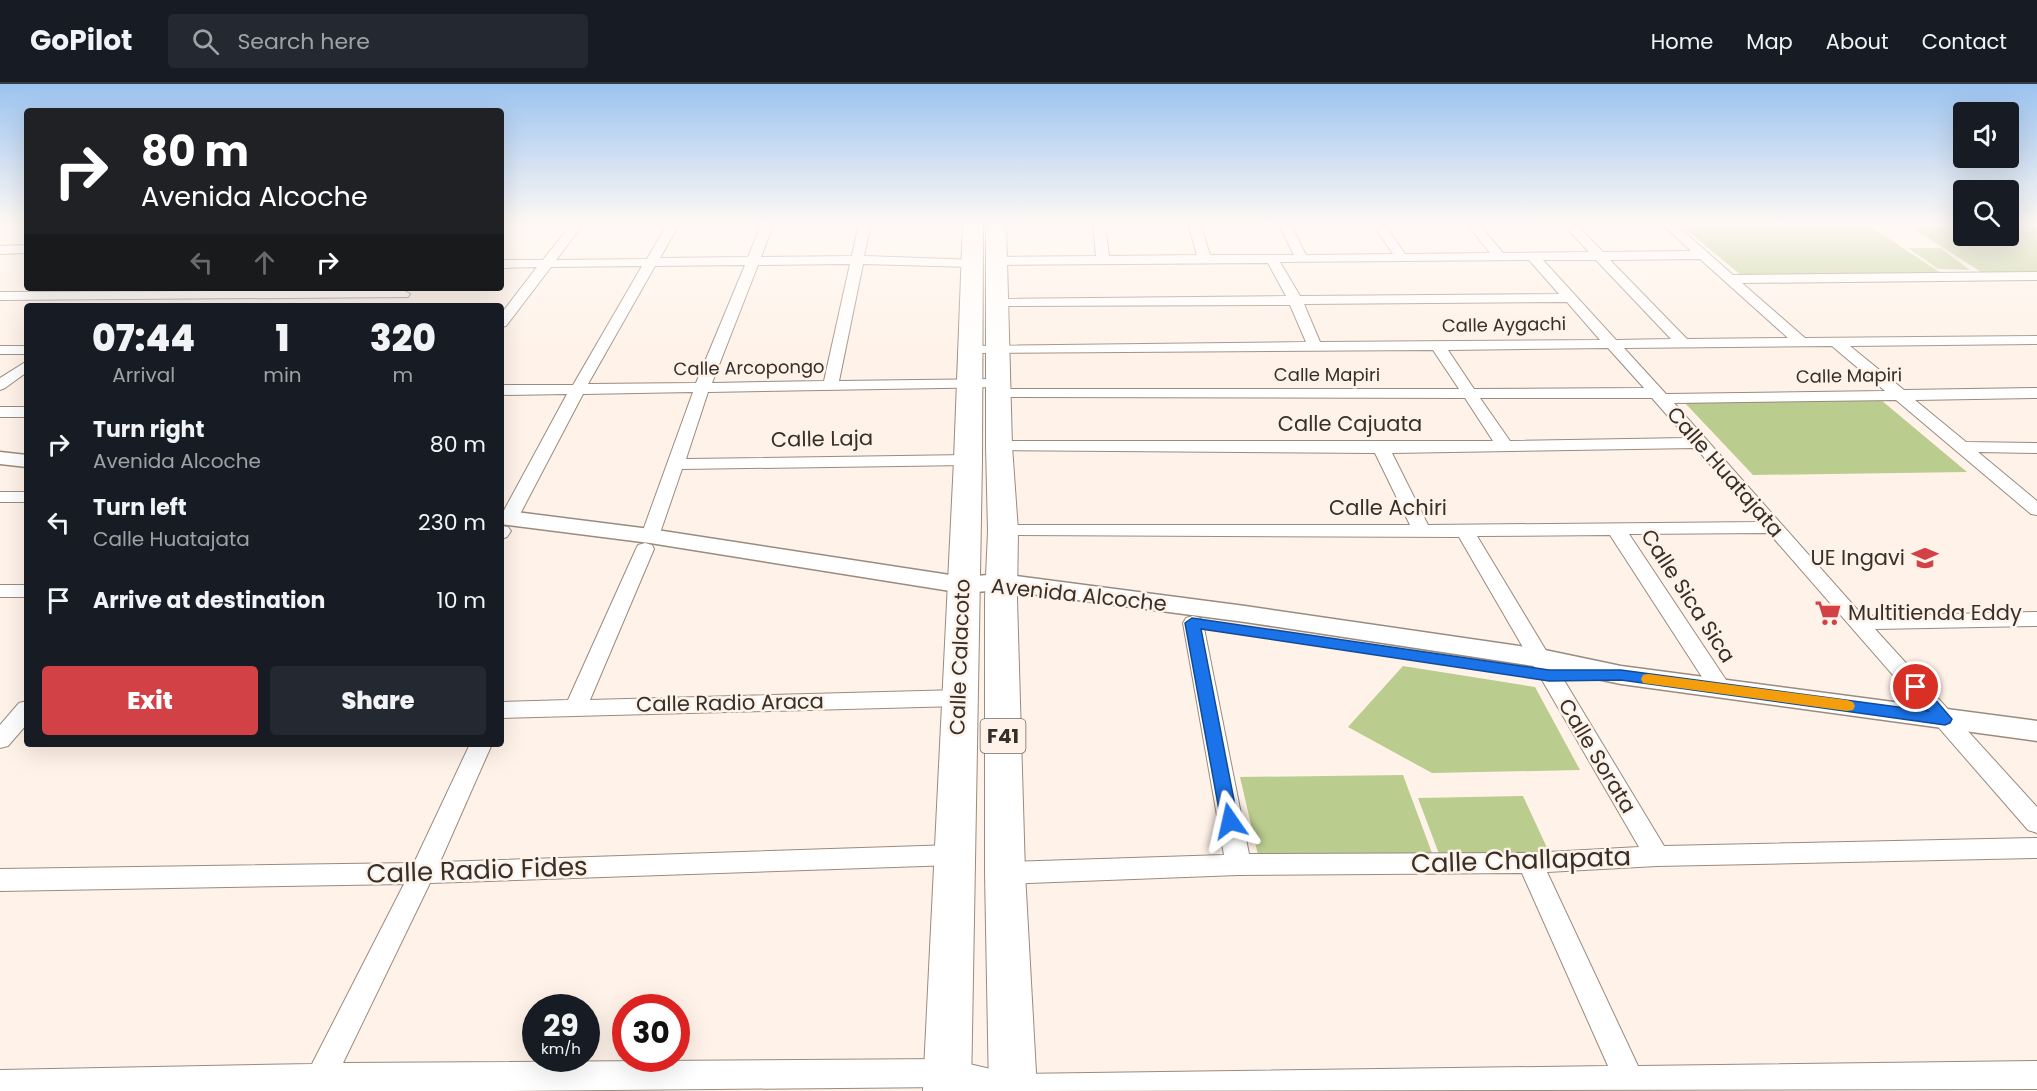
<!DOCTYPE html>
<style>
:root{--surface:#171b24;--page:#242831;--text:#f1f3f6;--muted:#9ea1a6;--line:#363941;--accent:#d14146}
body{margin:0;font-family:Poppins,sans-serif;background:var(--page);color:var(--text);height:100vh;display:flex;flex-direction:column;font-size:22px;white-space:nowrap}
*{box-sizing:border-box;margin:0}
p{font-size:20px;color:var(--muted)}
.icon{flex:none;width:33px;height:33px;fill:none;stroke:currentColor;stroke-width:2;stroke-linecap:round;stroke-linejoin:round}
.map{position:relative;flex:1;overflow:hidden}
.panel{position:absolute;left:24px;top:219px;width:480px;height:444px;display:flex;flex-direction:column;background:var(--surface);border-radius:6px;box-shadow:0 6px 24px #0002}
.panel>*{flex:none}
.banner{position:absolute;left:24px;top:24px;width:480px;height:183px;border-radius:6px;box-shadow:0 6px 24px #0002;background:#202124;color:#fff;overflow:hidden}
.controls{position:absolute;left:1953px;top:18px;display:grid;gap:12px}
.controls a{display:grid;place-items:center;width:66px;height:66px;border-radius:6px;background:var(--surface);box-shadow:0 6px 24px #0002;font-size:30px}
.speed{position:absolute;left:522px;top:910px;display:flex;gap:12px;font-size:30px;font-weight:700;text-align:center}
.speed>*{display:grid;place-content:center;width:78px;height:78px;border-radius:50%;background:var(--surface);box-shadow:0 6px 24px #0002;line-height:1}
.speed small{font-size:15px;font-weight:400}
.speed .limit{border:9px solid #d22;background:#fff;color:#111}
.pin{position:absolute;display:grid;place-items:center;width:51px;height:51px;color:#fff;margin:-26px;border:3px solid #fff;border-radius:50%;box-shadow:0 2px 6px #0007}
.me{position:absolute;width:66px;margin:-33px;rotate:349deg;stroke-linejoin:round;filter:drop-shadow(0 0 4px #0008)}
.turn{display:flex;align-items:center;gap:21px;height:126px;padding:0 18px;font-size:27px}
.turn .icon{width:78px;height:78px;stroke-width:2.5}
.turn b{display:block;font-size:42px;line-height:51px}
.lanes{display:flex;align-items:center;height:57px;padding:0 18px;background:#0003;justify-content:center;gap:30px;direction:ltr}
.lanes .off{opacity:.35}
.eta{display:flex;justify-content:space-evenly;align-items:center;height:102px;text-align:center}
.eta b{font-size:36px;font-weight:800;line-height:42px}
.action{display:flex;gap:12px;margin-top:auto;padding:12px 18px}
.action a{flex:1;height:69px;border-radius:6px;background:var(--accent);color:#fff;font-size:24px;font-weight:800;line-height:69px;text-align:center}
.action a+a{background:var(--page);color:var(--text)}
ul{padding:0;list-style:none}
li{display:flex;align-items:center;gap:18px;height:78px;padding:0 18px}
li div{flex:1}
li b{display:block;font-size:22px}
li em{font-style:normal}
header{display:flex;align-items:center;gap:36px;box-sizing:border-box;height:84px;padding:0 30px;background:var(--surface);border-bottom:2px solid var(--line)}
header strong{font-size:28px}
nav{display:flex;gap:33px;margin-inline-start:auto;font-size:21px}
.search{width:420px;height:54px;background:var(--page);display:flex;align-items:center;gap:15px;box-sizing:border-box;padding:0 21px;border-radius:6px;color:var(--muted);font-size:22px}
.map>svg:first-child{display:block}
.green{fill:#bacc8e}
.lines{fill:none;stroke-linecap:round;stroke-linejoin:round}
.minor-casing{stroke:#998b7f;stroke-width:2}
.tertiary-casing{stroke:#998b7f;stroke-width:3}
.primary-casing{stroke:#998b7f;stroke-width:2}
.minor{fill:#fff;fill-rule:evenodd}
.tertiary{fill:#fff;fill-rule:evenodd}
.primary{fill:#fff;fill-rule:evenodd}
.route{fill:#1a73e8;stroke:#114b97;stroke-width:1.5}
.slow{fill:#f59e0b}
.labels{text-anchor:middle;stroke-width:5;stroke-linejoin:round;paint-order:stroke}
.far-street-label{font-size:18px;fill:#36302b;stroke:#fff2e8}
.shield{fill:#fff2e8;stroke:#726a64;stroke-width:1.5}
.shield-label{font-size:20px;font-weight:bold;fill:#36302b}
.street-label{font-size:21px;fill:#36302b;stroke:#fff2e8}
.poi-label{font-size:21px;fill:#36302b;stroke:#fff2e8;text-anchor:end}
.near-street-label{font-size:26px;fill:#36302b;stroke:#fff2e8}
</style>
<header>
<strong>GoPilot</strong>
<div class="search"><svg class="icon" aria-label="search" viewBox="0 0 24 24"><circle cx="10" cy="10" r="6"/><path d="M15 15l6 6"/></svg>Search here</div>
<nav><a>Home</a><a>Map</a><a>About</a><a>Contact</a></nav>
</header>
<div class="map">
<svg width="2037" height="1007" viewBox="0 0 2037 1007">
<rect width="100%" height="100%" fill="#fff2e8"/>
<g class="green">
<polygon points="1678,139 1865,139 1941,189 1741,191"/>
<polygon points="1909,142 1963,142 1964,152 2008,152 2009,142 2037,142 2037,188 1981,188"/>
<polygon points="1908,164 1940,164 1970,186 1938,185"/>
<polygon points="1881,316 1967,388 1753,391 1685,319"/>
<polygon points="1403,582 1535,603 1580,686 1432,689 1348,643"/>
<polygon points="1403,691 1432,769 1258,771 1240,693"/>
<polygon points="1523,712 1549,768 1439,770 1418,714"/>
</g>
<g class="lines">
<g class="minor-casing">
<g id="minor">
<path d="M572 139H584L556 176 647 175 668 139H680L660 174 748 173 762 139H774L761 173 852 172 859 139H871L864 172 977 176 978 179 972 183 863 180 839 297 998 295 1003 297 1006 300 1003 303 708 308 686 375 968 371 976 376 968 381 682 385 659 452 657 456H643L641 452 693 308 583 310 518 434 515 438H503L501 432 567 310 501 311V301H573L642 182 551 183 506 242 501 243V230L537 183 501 184V176H543ZM850 180 824 297 712 299 758 181ZM745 181 696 299 588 300 655 182Z"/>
<path d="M1093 139H1105L1109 172 1197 171 1188 139H1200L1210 171H1294L1278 139H1290L1306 171 1393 170 1372 139H1384L1405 170 1490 169 1466 139H1478L1503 169 1589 168 1562 139H1575L1603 168 1691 167 1661 139H1674L1733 191 2037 188V196L1742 199 1805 254 2037 252V260L1850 262 1904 306 2037 304V314L1915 316 1966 358 2037 359V369L1978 368 2037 417V431L2031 430 1896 316 1674 319 1863 532 2037 528V542L1875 545 2037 723V749L2028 746 1769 449 1629 450 1732 605 1729 610 1721 613 1713 610 1610 451 1477 452 1664 762 2037 754V774L1657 782 1547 788 1638 982 2037 977V1005L962 1007 947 1003 496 1007H0V986L312 980 404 800 0 807V785L414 779 470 660H492L440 778 953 761 962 764 966 771 962 778 953 781 430 799 343 979 947 975 1013 990 1608 982 1522 789 1238 791 1005 800 996 797 992 789 996 781 1005 778 1224 771 1183 539 1186 534 1193 532 1200 534 1203 539 1249 770 1530 769 1639 763 1459 453 997 451 994 447 997 443 1003 441H1410L1375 369 993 366 991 362 999 357H1493L1465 314 993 313 990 310 993 307 998 305H1459L1433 266 966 269 964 266 971 262 1306 258 1290 221 994 222 992 219 994 216 999 215 1286 212 1268 179 998 181 992 177 998 173 1096 172ZM1700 175 1788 254 1687 255 1610 176ZM1529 176 1559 210 1300 212 1280 178ZM1543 176H1596L1671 255 1616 256ZM1567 218 1600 256 1320 258 1304 220ZM1832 262 1885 307 1666 310 1624 264ZM1608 264 1644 304 1474 305 1448 266ZM1480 314H1652L1687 354 1510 357ZM1696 364 1759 438 1428 441 1392 369Z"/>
<polygon points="27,161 27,169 0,170 0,162"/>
<polygon points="403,206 410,210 408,213 0,216 0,208"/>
<rect x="0" y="262" width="27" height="8"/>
<polygon points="27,277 27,288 5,304 0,306 0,294"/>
<rect x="0" y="323" width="27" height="10"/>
<rect x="0" y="408" width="27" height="10"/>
<polygon points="501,442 508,443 511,447 507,453 501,455"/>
<polygon points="645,459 652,461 654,465 590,616 959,606 967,608 970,614 967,620 959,622 501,634 501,618 568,616 636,465 638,461"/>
<rect x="0" y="501" width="27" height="12"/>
<polygon points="27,617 27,640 8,662 0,664 0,641 19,619"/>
</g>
</g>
<g class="tertiary-casing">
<g id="tertiary">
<polygon points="0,368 27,371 27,383 0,380"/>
<polygon points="501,426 650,445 963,493 1001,490 1245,522 1540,565 1621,582 2037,637 2037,657 1621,600 1540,583 1245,538 1001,506 963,509 650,459 501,440"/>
</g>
</g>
<g class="primary-casing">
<g id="primary">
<polygon points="963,139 983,139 982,376 971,1007 923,1007 954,376"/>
<polygon points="986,139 1006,139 1012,362 1018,447 1017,515 1025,789 1037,1007 989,1007 985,789 985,515 988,447 986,362"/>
</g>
</g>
<use href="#minor" class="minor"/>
<use href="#tertiary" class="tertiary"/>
<use href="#primary" class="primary"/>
</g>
<linearGradient id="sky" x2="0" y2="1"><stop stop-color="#9bc3f0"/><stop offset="0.5" stop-color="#fff9f5"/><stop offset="1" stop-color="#fff9f5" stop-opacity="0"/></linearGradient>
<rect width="2037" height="280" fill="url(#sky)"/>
<polygon class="route" points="1192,534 1549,586 1621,586 1928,627 1908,603 1910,599 1921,599 1952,635 1950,639 1945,641 1621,596 1549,597 1201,545 1238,737 1236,742 1230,744 1224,742 1221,737 1185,539"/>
<polygon class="slow" points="1648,590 1847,616 1853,618 1855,622 1853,626 1847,627 1643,599 1641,595 1643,591"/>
<defs>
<g id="school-bare" transform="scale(2.07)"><path d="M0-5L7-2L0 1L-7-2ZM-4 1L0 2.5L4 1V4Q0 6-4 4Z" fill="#d14146" stroke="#fff2e8" stroke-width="2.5" paint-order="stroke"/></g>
<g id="supermarket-bare" transform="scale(2.07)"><path d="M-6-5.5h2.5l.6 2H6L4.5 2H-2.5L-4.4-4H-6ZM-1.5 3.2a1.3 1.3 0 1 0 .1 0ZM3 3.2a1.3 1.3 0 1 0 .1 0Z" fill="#d14146" stroke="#fff2e8" stroke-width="2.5" paint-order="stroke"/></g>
</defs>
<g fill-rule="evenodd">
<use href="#school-bare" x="1925" y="474"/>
<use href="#supermarket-bare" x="1828" y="529"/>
</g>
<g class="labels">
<g class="far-street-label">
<text transform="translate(1504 241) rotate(-1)" y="6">Calle Aygachi</text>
<text transform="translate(749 284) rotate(-1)" y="6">Calle Arcopongo</text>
<text x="1327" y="297">Calle Mapiri</text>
<text transform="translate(1849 292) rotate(-1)" y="6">Calle Mapiri</text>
</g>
<rect class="shield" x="980.5" y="635" width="45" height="34" rx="4.5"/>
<g class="shield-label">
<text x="1003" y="659">F41</text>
</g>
<g class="street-label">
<text x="1350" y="347">Calle Cajuata</text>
<text transform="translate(822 355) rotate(-1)" y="7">Calle Laja</text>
<text transform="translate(1725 388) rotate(49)" y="7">Calle Huatajata</text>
<text x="1388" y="431">Calle Achiri</text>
<text transform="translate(1079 511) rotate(6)" y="7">Avenida Alcoche</text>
<text transform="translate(1688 512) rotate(57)" y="7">Calle Sica Sica</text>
<text transform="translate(960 573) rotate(-88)" y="7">Calle Calacoto</text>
<text transform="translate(730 619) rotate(-1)" y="7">Calle Radio Araca</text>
<text transform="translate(1597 672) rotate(59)" y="7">Calle Sorata</text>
</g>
<g class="poi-label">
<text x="1905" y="481">UE Ingavi</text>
<text x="1848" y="536" text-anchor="start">Multitienda Eddy</text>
</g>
<g class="near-street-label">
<text transform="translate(1521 776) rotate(-2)" y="9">Calle Challapata</text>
<text transform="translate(477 786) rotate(-2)" y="9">Calle Radio Fides</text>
</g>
</g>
</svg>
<div class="controls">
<a><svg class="icon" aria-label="sound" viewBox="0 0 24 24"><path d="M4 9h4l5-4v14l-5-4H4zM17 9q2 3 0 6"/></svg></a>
<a><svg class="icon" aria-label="search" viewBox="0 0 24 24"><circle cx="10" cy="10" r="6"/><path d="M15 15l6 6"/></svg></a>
</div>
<div class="speed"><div>29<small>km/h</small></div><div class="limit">30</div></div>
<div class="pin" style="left:1916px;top:603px;background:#d93025"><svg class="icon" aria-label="arrive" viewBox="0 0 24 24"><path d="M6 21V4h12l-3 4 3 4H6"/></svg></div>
<svg class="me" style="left:1230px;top:737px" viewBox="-20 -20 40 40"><path d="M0-17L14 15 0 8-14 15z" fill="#1a73e8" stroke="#fff" stroke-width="4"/></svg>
<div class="banner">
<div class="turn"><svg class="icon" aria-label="right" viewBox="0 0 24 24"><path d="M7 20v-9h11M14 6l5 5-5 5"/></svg><div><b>80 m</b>Avenida Alcoche</div></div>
<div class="lanes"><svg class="icon off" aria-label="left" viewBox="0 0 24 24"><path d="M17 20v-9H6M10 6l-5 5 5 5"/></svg><svg class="icon off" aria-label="ahead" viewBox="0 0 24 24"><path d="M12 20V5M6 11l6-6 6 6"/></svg><svg class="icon" aria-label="right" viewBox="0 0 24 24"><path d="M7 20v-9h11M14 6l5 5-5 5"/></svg></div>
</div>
<section class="panel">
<div class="eta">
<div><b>07:44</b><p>Arrival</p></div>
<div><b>1</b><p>min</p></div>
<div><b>320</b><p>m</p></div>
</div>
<ul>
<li><svg class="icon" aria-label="right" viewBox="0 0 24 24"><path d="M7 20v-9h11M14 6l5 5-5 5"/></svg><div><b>Turn right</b><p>Avenida Alcoche</p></div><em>80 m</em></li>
<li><svg class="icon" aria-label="left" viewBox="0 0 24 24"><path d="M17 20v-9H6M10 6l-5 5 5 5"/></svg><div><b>Turn left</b><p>Calle Huatajata</p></div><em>230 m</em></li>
<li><svg class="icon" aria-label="arrive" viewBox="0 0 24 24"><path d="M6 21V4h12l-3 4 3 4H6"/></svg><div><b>Arrive at destination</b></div><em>10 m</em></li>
</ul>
<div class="action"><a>Exit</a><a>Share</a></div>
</section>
</div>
